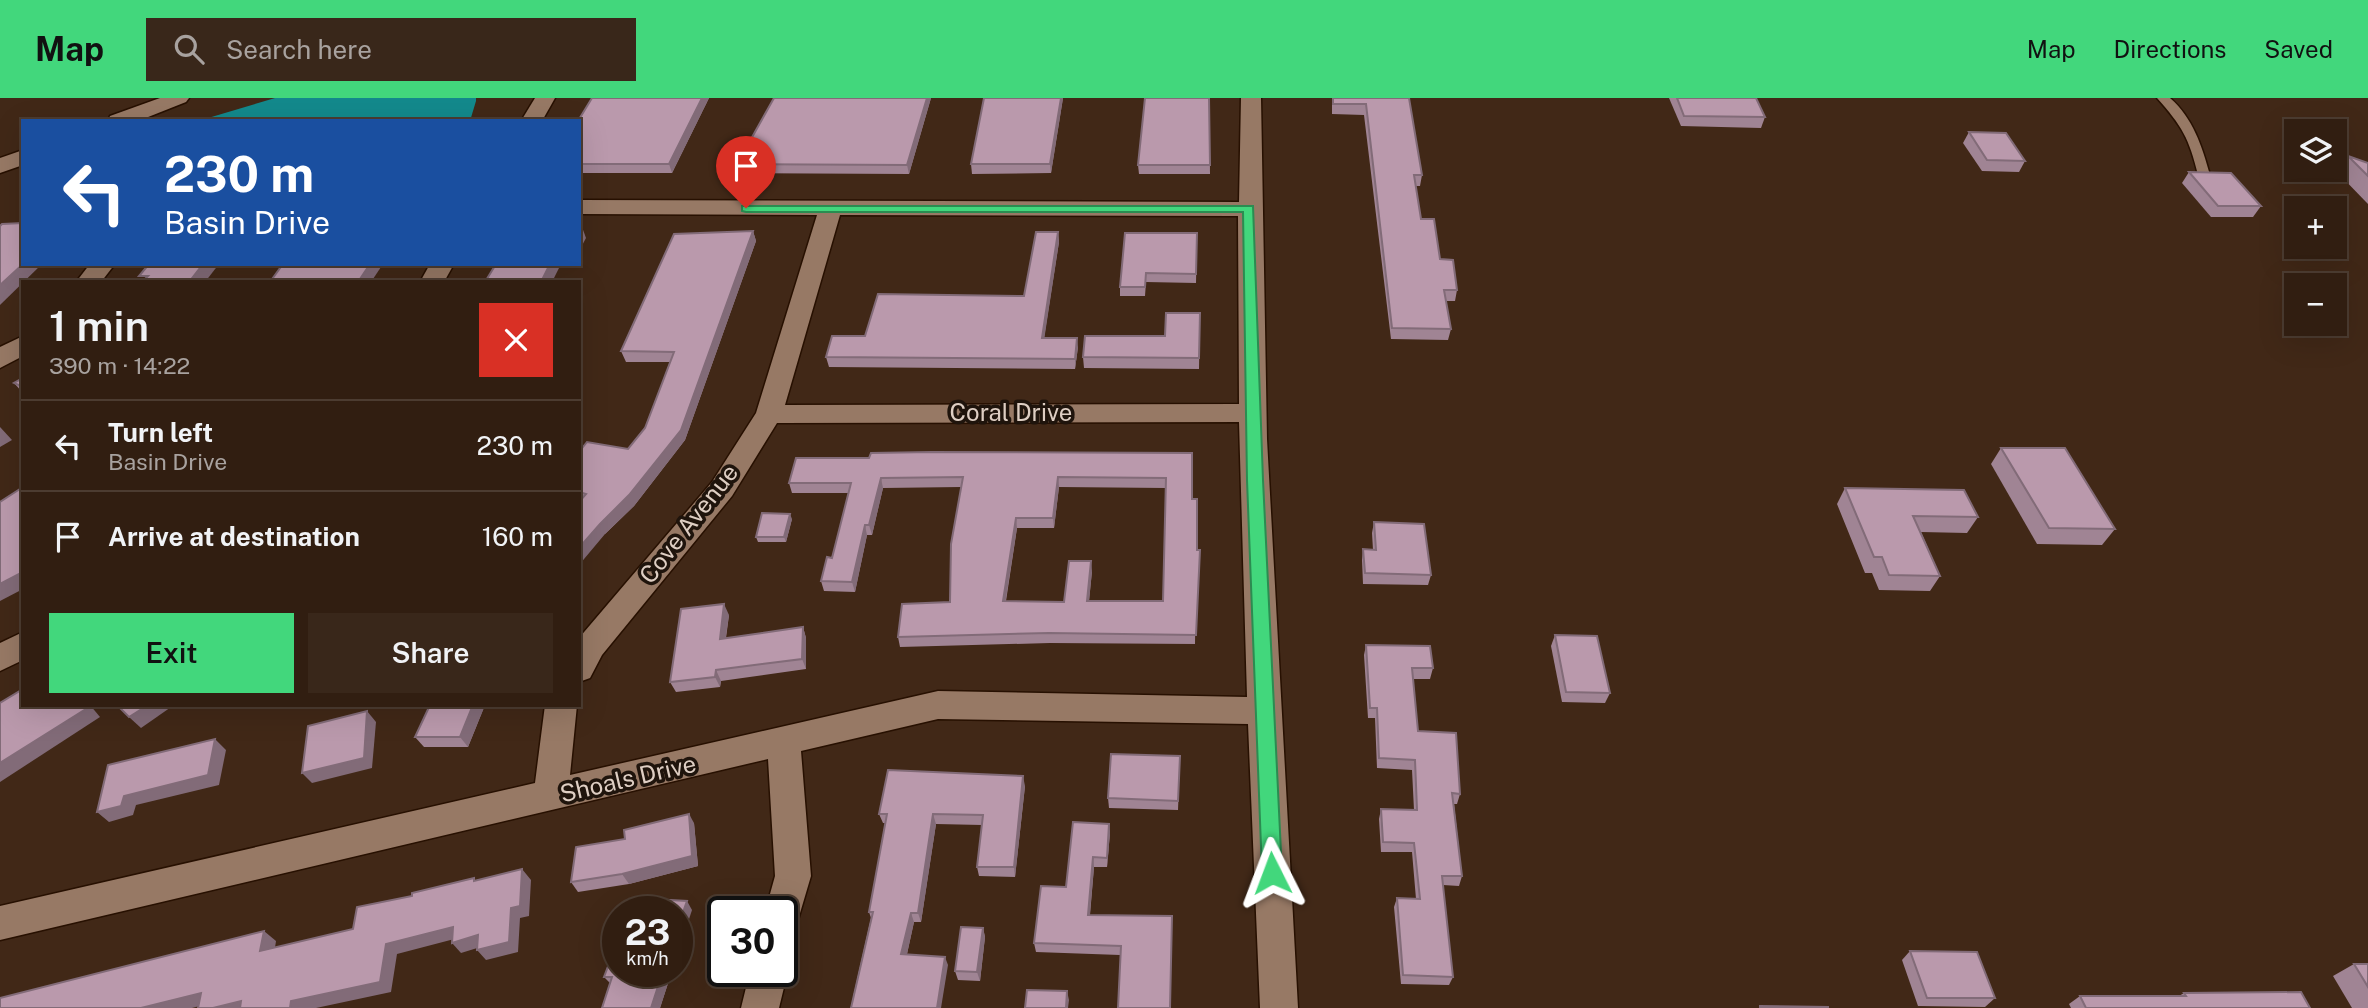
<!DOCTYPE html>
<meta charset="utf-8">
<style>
:root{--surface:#311e11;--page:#39271a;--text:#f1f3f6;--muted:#a8a29f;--line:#4c3c31;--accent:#42d77c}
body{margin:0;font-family:"Public Sans",sans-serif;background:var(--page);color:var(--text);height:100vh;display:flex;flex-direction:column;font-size:26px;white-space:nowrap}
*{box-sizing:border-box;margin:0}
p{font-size:23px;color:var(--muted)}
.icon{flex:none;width:38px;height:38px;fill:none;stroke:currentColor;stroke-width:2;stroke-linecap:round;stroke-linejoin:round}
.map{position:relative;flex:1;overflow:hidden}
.sheet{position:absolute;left:21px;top:182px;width:560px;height:427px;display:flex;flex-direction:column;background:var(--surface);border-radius:0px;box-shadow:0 7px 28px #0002,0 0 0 2px var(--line)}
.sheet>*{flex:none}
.top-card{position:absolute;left:21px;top:21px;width:560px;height:147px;border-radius:0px;box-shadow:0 7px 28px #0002,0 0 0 2px var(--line);background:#1a4fa0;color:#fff;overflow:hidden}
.fabs{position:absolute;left:2284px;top:21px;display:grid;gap:14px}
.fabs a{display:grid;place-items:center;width:63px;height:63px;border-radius:0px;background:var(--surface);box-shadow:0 7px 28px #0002,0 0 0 2px var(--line);font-size:35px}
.speed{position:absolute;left:602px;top:798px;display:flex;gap:14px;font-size:35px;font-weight:700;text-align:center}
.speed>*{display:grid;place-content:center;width:91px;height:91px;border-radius:50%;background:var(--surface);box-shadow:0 7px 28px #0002,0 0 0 2px var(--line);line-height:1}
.speed small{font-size:18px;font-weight:400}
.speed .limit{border:4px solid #111;border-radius:10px;background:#fff;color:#111}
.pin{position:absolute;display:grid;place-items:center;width:60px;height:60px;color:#fff;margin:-72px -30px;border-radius:50% 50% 50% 0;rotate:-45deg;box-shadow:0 0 7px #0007}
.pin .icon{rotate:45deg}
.me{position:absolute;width:77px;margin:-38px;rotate:357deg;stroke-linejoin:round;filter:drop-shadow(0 0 5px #0008)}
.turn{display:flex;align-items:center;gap:24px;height:147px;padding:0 28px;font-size:32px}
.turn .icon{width:91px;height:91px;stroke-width:2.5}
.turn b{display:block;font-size:49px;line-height:60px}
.round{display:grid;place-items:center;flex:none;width:74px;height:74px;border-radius:0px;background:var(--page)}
.overview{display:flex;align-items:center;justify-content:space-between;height:119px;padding:0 28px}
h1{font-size:42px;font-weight:600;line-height:52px}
.button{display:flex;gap:14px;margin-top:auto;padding:14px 28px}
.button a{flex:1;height:80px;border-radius:0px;background:var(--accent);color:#111;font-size:28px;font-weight:600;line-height:80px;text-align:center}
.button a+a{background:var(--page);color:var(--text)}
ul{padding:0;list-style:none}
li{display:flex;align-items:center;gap:21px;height:91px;padding:0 28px;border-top:2px solid var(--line)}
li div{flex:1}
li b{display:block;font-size:26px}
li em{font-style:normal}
header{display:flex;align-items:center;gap:42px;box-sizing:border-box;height:98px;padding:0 35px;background:var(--accent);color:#111}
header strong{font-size:33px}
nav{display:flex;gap:38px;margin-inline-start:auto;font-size:24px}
.search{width:490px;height:63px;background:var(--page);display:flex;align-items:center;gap:18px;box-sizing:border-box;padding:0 24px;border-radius:0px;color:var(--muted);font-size:26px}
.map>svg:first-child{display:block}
.water{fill:#13898c}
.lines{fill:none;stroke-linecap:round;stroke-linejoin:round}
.service-casing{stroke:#271001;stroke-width:3}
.minor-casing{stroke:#271001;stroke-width:3}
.service{fill:#977965;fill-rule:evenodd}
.minor{fill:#977965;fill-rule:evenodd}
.wall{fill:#a08494;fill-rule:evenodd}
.shaded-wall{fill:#826b78}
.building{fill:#ba99ac;stroke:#826b78;stroke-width:2;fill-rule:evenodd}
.route{fill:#42d77c;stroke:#2b8c51;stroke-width:2}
.labels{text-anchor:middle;stroke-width:7;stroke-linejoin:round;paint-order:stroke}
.street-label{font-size:24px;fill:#decec3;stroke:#1f140c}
</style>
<header>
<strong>Map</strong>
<div class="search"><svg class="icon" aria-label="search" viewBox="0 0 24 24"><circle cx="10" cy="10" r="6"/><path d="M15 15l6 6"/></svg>Search here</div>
<nav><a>Map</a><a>Directions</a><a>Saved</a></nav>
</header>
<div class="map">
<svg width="2368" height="910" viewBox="0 0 2368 910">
<rect width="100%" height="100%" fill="#412817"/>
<polygon class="water" points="275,0 476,0 476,3 470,23 198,23"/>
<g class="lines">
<g class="service-casing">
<path id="service" d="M2157 0H2170C2193 20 2202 48 2210 77L2208 80H2200L2198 77C2189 40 2182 28 2157 0Z"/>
</g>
<g class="minor-casing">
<g id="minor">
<polygon points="160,0 189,0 186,4 138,23 108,23 110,18"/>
<polygon points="535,0 555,0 542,23 521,23"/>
<path d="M1241 0H1261L1267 341 1298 910H1260L1248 626 938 621 801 653 811 778 795 832 782 837V814H765L775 778 768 661 0 842V808L535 685 545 607H577L570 677 938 593 1247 599 1239 324 777 325 732 398 602 557 590 580 579 584V540L712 384 756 315 817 117 579 116V102L1239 104ZM840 117 1238 118 1239 306 785 307Z"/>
<polygon points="23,52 23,67 0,75 0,60"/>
<polygon points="90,166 115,166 101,184 76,184"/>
<polygon points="430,166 454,166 444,184 420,184"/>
<polygon points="23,238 23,258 0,270 0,249"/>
<polygon points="23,534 23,562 0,573 0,545"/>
<polygon points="782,860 788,873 779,910 741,910 750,873 782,873"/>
</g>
</g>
<use href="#service" class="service"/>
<use href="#minor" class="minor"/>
</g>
<g class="wall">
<polygon points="709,0 672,75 579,75 579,23"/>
<polygon points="931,0 909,76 739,75 737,66"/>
<polygon points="1063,0 1051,75 972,76 971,66"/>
<polygon points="1209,0 1210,76 1139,76 1138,67"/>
<polygon points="1332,0 1409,0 1422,77 1420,88 1416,88 1421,121 1440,161 1457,192 1455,203 1446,203 1451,231 1448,242 1391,241 1364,17 1332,16"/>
<polygon points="1669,0 1756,0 1765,19 1761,30 1681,28"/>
<polygon points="1969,34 2025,63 2019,74 1982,73 1963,45"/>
<polygon points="2348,58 2368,65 2368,106 2336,73"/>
<polygon points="2189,74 2261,108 2253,119 2211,119 2182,85"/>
<polygon points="753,133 756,143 685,342 634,408 605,436 579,403 579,354 628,351 645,330 670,264 626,264 621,253"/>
<polygon points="1058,134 1059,144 1044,240 1078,249 1075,271 829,269 826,259 1024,198"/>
<polygon points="1197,135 1196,185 1146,184 1145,198 1120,198 1120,189"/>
<polygon points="1200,215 1199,271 1084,270 1083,259 1165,238"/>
<polygon points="23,280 23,295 14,285"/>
<polygon points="2001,350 2115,431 2102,447 2037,446 1991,366"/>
<path d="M1192 355V401H1197L1195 546 1050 545 900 549 898 539 950 504 961 389 883 390 872 437H867L855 494 824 493 821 483 832 460 849 395H792L789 385 869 360ZM1059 389 1166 390 1163 503H1089L1092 473 1064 504 1006 503 1017 430H1054Z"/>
<polygon points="1845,390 1978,419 1967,435 1921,434 1940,478 1930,493 1879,492 1872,475 1865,475 1837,406"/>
<polygon points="792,421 786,444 758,444 756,439"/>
<polygon points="1374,424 1431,477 1428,487 1363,486 1362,462 1363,451 1373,452 1372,435"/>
<polygon points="729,517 726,540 803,529 806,540 806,571 721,583 720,589 676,594 670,584"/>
<polygon points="1555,537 1610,595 1605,605 1562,604 1551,548"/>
<polygon points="1366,547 1433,570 1430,581 1413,581 1418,633 1460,696 1457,706 1454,706 1462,778 1459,788 1443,787 1453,879 1449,887 1401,886 1394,809 1397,800 1416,801 1412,754 1381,754 1379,721 1381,711 1414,712 1412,672 1377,670 1375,620 1368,620 1364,557"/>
<polygon points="485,607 468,649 424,649 415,639"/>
<polygon points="1180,658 1178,712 1109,710 1108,700"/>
<polygon points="1025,688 1015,779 979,778 977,769 982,727 936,726 921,824 914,824 907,856 948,867 853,899 871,820 869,814 885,725 883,725 879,716"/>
<polygon points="694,725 698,768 629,786 578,794 571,784 625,741"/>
<polygon points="1109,726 1110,735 1107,769 1094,769 1090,817 1172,818 1120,857 1036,854 1034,845"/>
<polygon points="983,830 985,839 980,883 958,882 955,873"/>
<polygon points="1910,853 1995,900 1985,909 1918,908 1902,862"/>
<polygon points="2354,866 2368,866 2368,910 2352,910 2333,878"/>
<polygon points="618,873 672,873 660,910 602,910 610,885 604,879"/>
<polygon points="2184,895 2310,910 2071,910 2069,906 2080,898 2179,898"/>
</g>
<g class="shaded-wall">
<polygon points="702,0 709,0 672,75 669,66"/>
<polygon points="927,0 931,0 909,76 907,67"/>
<polygon points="1061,0 1063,0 1051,75 1050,66"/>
<polygon points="582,129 586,140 579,153 579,134"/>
<polygon points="753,133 756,143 685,342 634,408 605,436 579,467 579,450"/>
<polygon points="1058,134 1059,144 1043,249 1042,240"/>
<polygon points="23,166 42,166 0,207 0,187"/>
<polygon points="203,166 219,166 205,184 189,184"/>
<polygon points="370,166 383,166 371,184 358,184"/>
<polygon points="550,166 561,166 552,184 541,184"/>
<polygon points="1077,240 1078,249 1075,271 1075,261"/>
<polygon points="0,329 12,342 0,349"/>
<polygon points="1058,379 1059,389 1054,430 1053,420"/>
<polygon points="881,380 883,390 872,437 869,427"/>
<polygon points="790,416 792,421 786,444 784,439"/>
<polygon points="1016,420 1017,430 1004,513 1003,503"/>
<polygon points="865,427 867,437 855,494 852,484"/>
<polygon points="1091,463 1092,473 1088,513 1087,503"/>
<polygon points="23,474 23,491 0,503 0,486"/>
<polygon points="724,506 729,517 724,551 720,541"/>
<polygon points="803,529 806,540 806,571 802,561"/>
<polygon points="716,572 721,583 720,589 715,579"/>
<polygon points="87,607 90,607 100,619 0,684 0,665"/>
<polygon points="148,607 174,607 141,630 129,619"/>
<polygon points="473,607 485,607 468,649 460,639"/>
<polygon points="367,613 376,624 372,670 312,685 302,675"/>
<polygon points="215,641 226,652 219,687 136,707 133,717 109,724 97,714"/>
<polygon points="1023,678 1025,688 1015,779 1014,769"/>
<polygon points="689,716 694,725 698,768 629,786 622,776"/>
<polygon points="933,716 936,726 921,824 918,815"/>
<polygon points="1109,726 1110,735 1107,769 1107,760"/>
<polygon points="1093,759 1094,769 1089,826 1088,817"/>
<polygon points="522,771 531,782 529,818 520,820 518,854 486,862 477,852 511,810"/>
<polygon points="687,803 692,812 677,858 677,831"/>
<polygon points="911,815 914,824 905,865 901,856"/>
<polygon points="453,829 462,839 397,856 391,894 316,910 290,910 291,903 386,846"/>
<polygon points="983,830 985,839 980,883 977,874"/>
<polygon points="264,833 276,843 273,863 260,853"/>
<polygon points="478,837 487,847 461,855 452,845"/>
<polygon points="945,859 948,867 941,910 937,910"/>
<polygon points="663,873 672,873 660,910 651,910"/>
<polygon points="1067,893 1069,902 1068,910 1066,910"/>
<polygon points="201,895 215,904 192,910 141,910"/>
<polygon points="241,903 250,910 213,910"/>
</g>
<g class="building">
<polygon points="592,0 702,0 669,66 579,66 578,23"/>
<polygon points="774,0 927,0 907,67 737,66"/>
<polygon points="984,0 1061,0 1050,66 971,66"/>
<polygon points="1145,0 1209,0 1210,67 1138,67"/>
<polygon points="1333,0 1409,0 1422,77 1414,77 1421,121 1434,121 1440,161 1453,162 1457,192 1444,192 1451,231 1392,230 1366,6 1333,6"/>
<polygon points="1677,0 1756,0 1765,19 1684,18"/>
<polygon points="1969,34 2006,35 2025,63 1987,62"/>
<polygon points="2348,58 2368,65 2368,78"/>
<polygon points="2189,74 2231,75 2261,108 2218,108"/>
<polygon points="23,125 23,166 0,187 0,128 2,126"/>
<polygon points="753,133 681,332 629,397 600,426 579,450 579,404 586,396 579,394 579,354 587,344 628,351 645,330 674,254 621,253 674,136"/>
<polygon points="1036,134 1058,134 1042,240 1077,240 1075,261 826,259 832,238 865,238 878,196 1024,198"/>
<polygon points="1125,135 1197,135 1196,176 1146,175 1145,189 1120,189"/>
<polygon points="149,166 203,166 189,184 142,184 148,178 139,178"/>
<polygon points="283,166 370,166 358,184 270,184"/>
<polygon points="496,166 550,166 541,184 485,184"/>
<polygon points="1166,215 1200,215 1199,260 1083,259 1085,238 1165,238"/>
<polygon points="23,280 23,289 14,285"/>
<polygon points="2001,350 2065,350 2115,431 2049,430"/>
<path d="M932 354 1192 355V401H1197V452H1200L1196 537 1049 535 898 539 902 506 950 504 951 446 963 379 881 380 869 427H865L852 484 821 483 827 459 832 460 851 385H789L796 360H869L871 355ZM1058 379 1166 380 1163 503H1087L1091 463H1069L1064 504 1003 503 1016 420H1053Z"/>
<polygon points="23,389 23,474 0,486 0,404"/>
<polygon points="1845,390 1964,392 1978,419 1913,418 1940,478 1889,477 1882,459 1874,459"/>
<polygon points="762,415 790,416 784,439 756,439"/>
<polygon points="1374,424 1424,426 1431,477 1365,475 1363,451 1376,452"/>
<polygon points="724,506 720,541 803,529 802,561 716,572 715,579 670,584 681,511"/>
<polygon points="1555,537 1597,538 1610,595 1566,594"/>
<polygon points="1366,547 1430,548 1433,570 1412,570 1418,633 1456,635 1460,696 1452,695 1462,778 1442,778 1453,879 1403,877 1397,800 1420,801 1414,745 1383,744 1381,711 1417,712 1415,662 1379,660 1377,610 1370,610"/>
<polygon points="23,591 23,607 87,607 89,609 0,665 0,605"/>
<polygon points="117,607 148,607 129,619"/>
<polygon points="430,607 473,607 460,639 415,639"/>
<polygon points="367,613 364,660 302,675 308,628"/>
<polygon points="215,641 208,677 124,698 121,708 97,714 108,667"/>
<polygon points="1111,656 1180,658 1178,703 1108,700"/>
<polygon points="888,672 1023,678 1014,769 977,769 983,717 933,716 918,815 911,815 901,856 945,859 937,910 851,910 873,814 869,814 887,716 879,716"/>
<polygon points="689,716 692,758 622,776 571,784 576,749 625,741 624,732"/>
<polygon points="1073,724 1109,726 1107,760 1093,759 1088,817 1172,818 1170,910 1118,910 1121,848 1034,845 1041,788 1066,789"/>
<polygon points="522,771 520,808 511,810 509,844 477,852 478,837 452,845 453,829 386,846 380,884 291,903 290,910 240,910 241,903 213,910 198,910 201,895 141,910 0,910 0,900 264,833 260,853 353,831 357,809 412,798 412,795 474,780 474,783"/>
<polygon points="633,800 687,803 677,831 677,814 628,814"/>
<polygon points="961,829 983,830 977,874 955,873"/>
<polygon points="618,842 618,873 663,873 651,910 602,910 612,879 604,879"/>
<polygon points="1910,853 1977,854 1995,900 1927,900"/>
<polygon points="2354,866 2368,866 2368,889"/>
<polygon points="1027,892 1067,893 1066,910 1025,910"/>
<polygon points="2301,894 2310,910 2086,910 2080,898 2186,898 2184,895"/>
<polygon points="1760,908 1828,909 1828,910 1760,910"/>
</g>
<polygon class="route" points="742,108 1253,108 1263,382 1282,775 1279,781 1272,784 1265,781 1262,775 1247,382 1243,114 746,114 742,113"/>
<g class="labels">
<g class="street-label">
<text x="1011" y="323">Coral Drive</text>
<text transform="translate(689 426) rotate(-52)" y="8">Cove Avenue</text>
<text transform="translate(628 681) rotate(-13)" y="8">Shoals Drive</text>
</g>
</g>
</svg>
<div class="fabs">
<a><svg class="icon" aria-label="layers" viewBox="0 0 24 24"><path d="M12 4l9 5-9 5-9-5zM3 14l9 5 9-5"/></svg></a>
<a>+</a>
<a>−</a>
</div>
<div class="speed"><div>23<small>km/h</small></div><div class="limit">30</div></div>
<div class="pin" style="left:746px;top:110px;background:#d93025"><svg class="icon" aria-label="arrive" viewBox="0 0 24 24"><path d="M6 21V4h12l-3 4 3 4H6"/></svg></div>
<svg class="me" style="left:1272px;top:775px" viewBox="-20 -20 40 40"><path d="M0-17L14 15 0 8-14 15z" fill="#42d77c" stroke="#fff" stroke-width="4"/></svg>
<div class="top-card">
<div class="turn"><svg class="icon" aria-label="left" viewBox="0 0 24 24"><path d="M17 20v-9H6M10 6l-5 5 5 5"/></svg><div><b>230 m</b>Basin Drive</div></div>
</div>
<section class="sheet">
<div class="overview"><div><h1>1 min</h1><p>390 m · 14:22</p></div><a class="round" style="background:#d93025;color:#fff"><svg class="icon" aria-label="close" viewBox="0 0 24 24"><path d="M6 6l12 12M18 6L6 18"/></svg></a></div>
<ul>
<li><svg class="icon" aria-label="left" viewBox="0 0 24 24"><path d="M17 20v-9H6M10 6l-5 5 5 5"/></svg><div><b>Turn left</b><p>Basin Drive</p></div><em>230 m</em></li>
<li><svg class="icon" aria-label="arrive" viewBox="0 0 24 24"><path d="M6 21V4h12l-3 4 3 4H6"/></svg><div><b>Arrive at destination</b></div><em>160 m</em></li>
</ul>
<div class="button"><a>Exit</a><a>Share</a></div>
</section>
</div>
